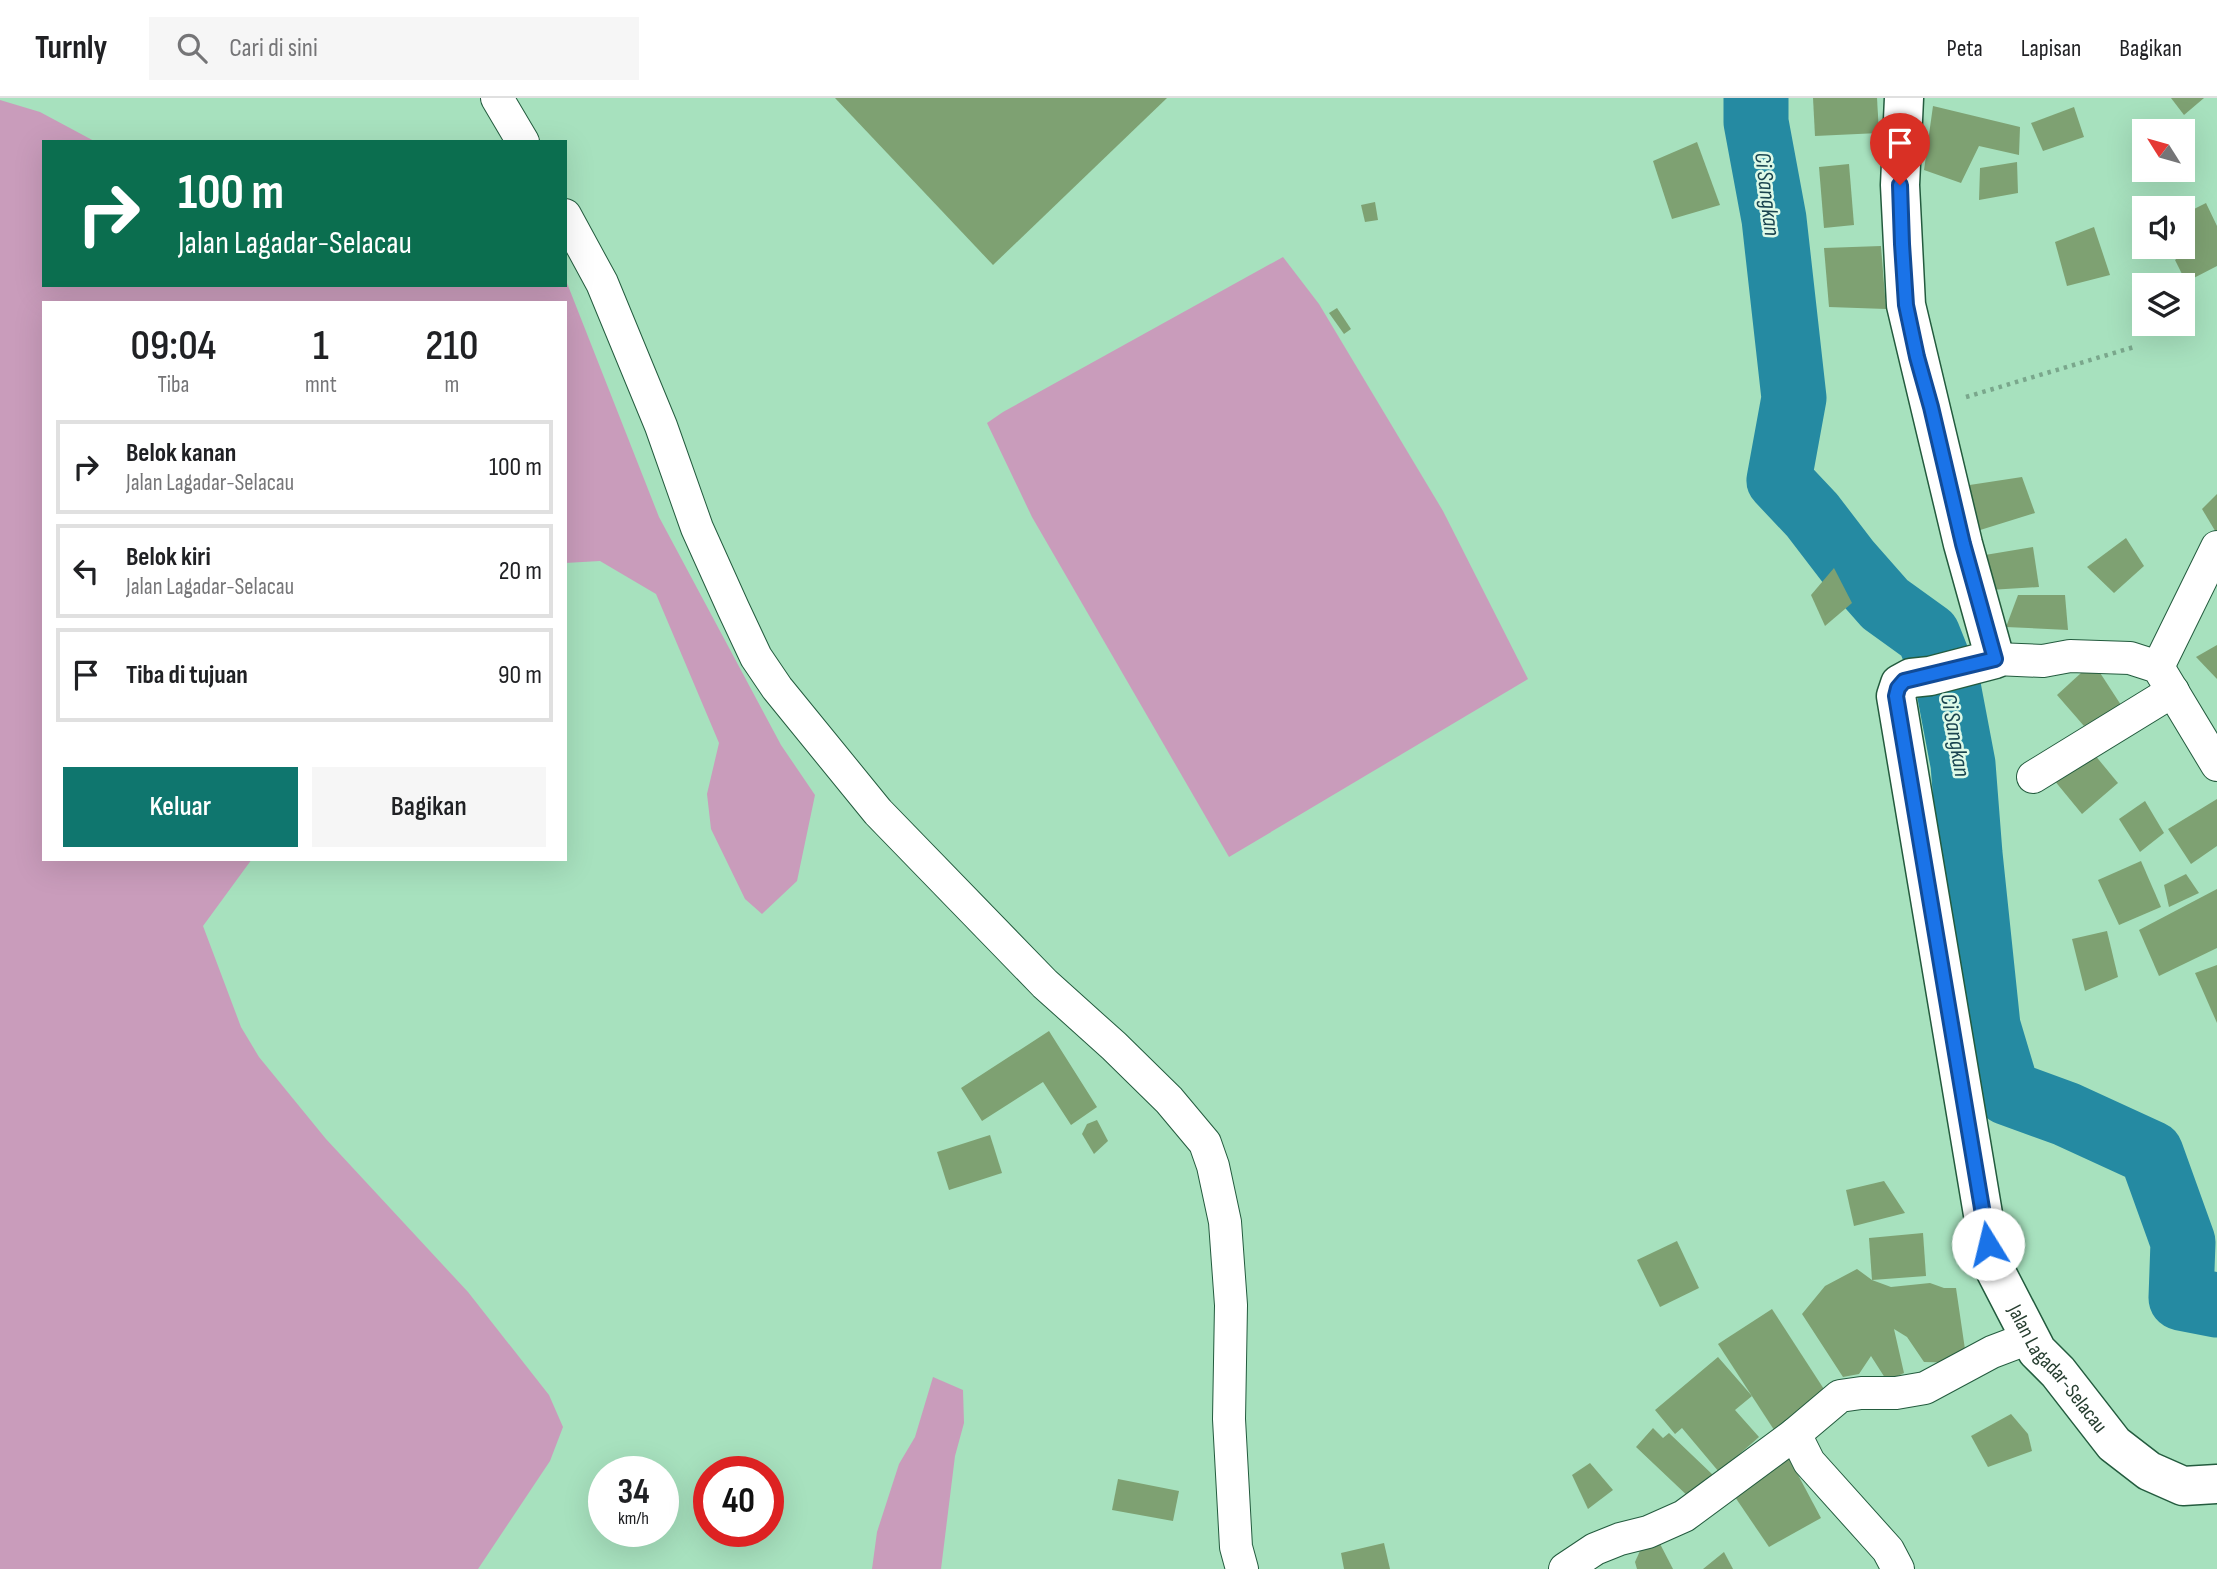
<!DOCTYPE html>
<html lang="id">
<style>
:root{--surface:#fff;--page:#f6f6f6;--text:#202124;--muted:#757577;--line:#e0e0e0;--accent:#0f766e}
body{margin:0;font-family:"Sofia Sans Condensed",sans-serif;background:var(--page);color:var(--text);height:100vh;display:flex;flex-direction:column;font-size:26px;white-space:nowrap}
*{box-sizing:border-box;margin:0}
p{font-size:23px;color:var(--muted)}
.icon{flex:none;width:38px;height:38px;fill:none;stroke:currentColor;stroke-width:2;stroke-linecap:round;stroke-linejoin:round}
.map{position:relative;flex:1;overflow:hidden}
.details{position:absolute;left:42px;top:203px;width:525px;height:560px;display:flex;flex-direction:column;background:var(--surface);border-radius:0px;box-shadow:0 7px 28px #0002}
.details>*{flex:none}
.guide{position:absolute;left:42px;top:42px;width:525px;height:147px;border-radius:0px;box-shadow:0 7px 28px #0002;background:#0b6e4f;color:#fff;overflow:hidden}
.needle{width:46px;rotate:307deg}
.buttons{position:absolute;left:2132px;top:21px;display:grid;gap:14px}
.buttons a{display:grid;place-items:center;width:63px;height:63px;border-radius:0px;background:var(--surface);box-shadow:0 7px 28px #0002;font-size:35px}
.speed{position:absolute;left:588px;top:1358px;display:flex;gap:14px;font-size:35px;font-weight:700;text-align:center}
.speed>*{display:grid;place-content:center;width:91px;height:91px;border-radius:50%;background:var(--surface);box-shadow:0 7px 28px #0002;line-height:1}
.speed small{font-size:18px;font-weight:400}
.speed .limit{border:10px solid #d22;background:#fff;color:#111}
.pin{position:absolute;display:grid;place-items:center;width:60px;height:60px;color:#fff;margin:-72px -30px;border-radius:50% 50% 50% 0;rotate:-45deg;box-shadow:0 0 7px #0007}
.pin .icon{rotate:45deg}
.me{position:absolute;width:77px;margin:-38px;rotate:351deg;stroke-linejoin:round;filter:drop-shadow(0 0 5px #0008)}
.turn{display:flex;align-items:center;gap:24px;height:147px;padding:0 21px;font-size:32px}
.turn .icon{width:91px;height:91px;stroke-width:2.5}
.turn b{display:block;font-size:49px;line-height:60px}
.eta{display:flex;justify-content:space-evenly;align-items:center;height:119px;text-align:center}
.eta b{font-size:42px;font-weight:600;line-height:49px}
.cta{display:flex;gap:14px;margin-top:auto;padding:14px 21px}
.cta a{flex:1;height:80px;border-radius:0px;background:var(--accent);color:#fff;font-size:28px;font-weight:600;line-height:80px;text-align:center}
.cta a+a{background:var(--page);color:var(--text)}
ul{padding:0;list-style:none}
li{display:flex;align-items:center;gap:21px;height:94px;margin:0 14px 10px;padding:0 7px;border:4px solid var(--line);border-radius:0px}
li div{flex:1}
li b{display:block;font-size:26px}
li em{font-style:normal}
header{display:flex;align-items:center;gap:42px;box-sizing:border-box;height:98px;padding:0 35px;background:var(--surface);border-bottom:2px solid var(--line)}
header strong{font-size:33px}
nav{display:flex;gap:38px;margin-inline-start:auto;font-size:24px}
.search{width:490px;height:63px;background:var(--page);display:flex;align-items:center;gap:18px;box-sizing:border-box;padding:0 24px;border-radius:0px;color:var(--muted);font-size:26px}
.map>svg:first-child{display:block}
.green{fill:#c99cbb}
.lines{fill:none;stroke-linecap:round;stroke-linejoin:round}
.river{stroke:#258aa2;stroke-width:65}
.building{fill:#7ea172}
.minor-casing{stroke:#235b3e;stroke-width:34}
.tertiary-casing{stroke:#235b3e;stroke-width:41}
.path{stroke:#7aa78c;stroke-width:4.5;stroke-dasharray:3.5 5;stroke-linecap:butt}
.minor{stroke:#fff;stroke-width:32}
.tertiary{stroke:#fff;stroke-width:38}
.route-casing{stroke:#114b97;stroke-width:18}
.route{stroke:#1a73e8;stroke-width:12}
.labels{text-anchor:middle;stroke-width:5;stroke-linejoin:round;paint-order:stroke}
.street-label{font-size:21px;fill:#273e30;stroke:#defae8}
.water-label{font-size:23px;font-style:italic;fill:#1a4450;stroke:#defae8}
</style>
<header>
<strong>Turnly</strong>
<div class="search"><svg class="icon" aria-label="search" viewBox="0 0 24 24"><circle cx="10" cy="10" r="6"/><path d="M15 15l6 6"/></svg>Cari di sini</div>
<nav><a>Peta</a><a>Lapisan</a><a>Bagikan</a></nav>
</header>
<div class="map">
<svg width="2217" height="1471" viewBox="0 0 2217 1471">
<rect width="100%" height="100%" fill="#a7e1be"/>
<g class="green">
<polygon points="0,2 40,14 96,44 44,44 44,187 565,187 565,180 659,419 781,647 815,697 797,783 762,816 745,801 711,731 707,696 719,645 656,496 600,463 565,465 565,205 44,205 44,761 252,761 203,828 241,929 259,959 326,1041 468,1194 549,1297 563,1329 550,1363 478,1471 0,1471"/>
<polygon points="1283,159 1319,206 1443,413 1528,581 1229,759 1032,419 987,325 1003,314"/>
<polygon points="933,1279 963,1292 964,1325 955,1358 941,1471 872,1471 877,1434 899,1366 915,1339"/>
</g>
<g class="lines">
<polyline class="river" points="1756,0 1756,24 1774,121 1794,300 1779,382 1812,417 1848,464 1885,506 1928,537 1948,587 1963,666 1970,756 1988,928 2008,995 2066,1016 2151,1055 2183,1144 2181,1200 2217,1207"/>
</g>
<g class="building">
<polygon points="835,0 1167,0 993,167"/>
<polygon points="1813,0 1877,0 1879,35 1815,38"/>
<polygon points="2171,0 2204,0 2184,17"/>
<polygon points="1933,8 2020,29 2019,57 1979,48 1961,85 1924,72"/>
<polygon points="2074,9 2084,39 2043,53 2031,25"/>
<polygon points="1697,44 1720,107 1672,121 1653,63"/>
<polygon points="2017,64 2018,95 1979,102 1980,70"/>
<polygon points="1849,66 1854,127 1824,130 1819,69"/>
<polygon points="1375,104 1378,122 1365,124 1361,107"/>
<polygon points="2206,105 2217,128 2217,168 2186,184 2175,162 2195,146 2182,117"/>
<polygon points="2094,129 2110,177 2067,188 2055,144"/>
<polygon points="1881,148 1886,211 1829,209 1824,150"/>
<polygon points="1337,210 1351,231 1344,236 1329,215"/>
<polygon points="2022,379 2035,415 1977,433 1963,388"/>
<polygon points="2217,396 2217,436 2202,411"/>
<polygon points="2126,440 2144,468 2114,495 2087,469"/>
<polygon points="2033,449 2039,489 1989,492 1985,457"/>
<polygon points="1834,470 1852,505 1825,528 1811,497"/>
<polygon points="2018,497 2065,497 2068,532 2006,529"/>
<polygon points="2217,547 2217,581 2196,559"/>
<polygon points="2093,564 2121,607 2084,628 2057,597"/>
<polygon points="2094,656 2118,685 2082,716 2054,682"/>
<polygon points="2217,701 2217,748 2191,766 2168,731"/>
<polygon points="2145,703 2164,735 2140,754 2119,721"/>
<polygon points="2141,763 2161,809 2119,827 2098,782"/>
<polygon points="2186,776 2199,795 2169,809 2164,787"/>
<polygon points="2217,791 2217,850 2159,878 2139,832"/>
<polygon points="2107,833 2118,879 2085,893 2072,841"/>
<polygon points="2217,867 2217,925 2195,875"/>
<polygon points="1049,933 1097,1009 1071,1027 1043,984 982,1023 961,990"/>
<polygon points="1097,1022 1108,1043 1094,1056 1082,1036 1087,1026"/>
<polygon points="990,1037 1002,1075 949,1092 937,1054"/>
<polygon points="1884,1083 1905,1115 1854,1128 1846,1092"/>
<polygon points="1923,1135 1926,1178 1872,1182 1869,1140"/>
<polygon points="1677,1143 1699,1190 1660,1209 1637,1162"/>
<polygon points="1857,1171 1872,1182 1891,1189 1930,1185 1944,1190 1956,1190 1967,1265 1924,1264 1907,1239 1894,1231 1904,1275 1887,1283 1871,1258 1859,1276 1843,1279 1802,1216 1825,1188"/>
<polygon points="1772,1211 1831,1302 1778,1338 1718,1246"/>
<polygon points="1718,1259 1752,1298 1735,1312 1759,1339 1719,1374 1682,1330 1675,1336 1655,1312"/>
<polygon points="2011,1316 2028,1336 2032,1353 1988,1369 1971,1338"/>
<polygon points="1653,1330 1663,1340 1669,1335 1714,1378 1692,1402 1636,1349"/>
<polygon points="1789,1360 1821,1420 1769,1449 1735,1399"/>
<polygon points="1590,1365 1613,1392 1588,1411 1572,1377"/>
<polygon points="1118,1381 1179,1393 1173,1423 1112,1412"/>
<polygon points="1658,1442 1673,1471 1637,1471 1635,1464 1643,1446"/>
<polygon points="1384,1445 1390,1471 1344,1471 1341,1455"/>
<polygon points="1724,1454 1733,1471 1703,1471"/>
</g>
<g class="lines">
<g class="minor-casing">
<g id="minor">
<polyline points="497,0 523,44"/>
<polyline points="565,117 602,185 661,328 697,430 733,510 756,559 777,590 878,714 1045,886 1114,948 1169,1002 1205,1045 1213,1068 1225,1124 1231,1207 1229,1321 1236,1449 1242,1471"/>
<polyline points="1995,561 2043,563 2070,558 2130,560 2158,569 2217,667"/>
<polyline points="2158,569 2217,449"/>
<polyline points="2033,679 2173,593"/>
<polyline points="1565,1471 1595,1451 1620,1441 1648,1434 1684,1418 1795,1336"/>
<polyline points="1898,1471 1888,1452 1809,1364 1795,1336 1840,1298 1861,1295 1896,1295 1925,1290 1992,1254 2029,1240"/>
</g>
</g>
<g class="tertiary-casing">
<g id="tertiary">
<path id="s1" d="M1904 0 1900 87 1906 207 1963 446 1995 561 1930 578 1911 580 1900 586 1896 598 1988 1146 1994 1170 2037 1253 2058 1274 2114 1346 2149 1373 2183 1388 2217 1386"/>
</g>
</g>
<polyline class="path" points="1966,299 2134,249"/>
<use href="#minor" class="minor"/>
<use href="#tertiary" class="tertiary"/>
</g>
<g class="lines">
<g class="route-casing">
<polyline id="route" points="1900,87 1902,146 1906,207 1917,259 1931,309 1963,446 1995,561 1904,583 1898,590 1896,598 1988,1146"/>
</g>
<use href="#route" class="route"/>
</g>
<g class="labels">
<g class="street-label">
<text dy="7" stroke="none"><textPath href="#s1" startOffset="1384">Jalan Lagadar-Selacau</textPath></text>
</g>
<g class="water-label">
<text transform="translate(1768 96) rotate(83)" y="8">Ci Sangkan</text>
<text transform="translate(1956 637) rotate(80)" y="8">Ci Sangkan</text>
</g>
</g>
</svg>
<div class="buttons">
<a><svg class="needle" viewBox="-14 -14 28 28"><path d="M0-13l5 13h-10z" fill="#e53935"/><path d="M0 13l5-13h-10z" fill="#757577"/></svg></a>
<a><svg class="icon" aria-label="sound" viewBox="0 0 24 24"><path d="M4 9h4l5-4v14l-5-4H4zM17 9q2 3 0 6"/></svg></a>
<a><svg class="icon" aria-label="layers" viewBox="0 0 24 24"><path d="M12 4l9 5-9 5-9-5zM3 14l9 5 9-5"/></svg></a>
</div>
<div class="speed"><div>34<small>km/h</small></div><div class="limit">40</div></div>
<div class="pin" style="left:1900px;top:87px;background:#d93025"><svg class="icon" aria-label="arrive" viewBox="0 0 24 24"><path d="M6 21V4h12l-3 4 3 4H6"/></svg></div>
<svg class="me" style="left:1988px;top:1146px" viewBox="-20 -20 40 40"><circle r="19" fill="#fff"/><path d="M0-13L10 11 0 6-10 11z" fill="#1a73e8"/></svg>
<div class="guide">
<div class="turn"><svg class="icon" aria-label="right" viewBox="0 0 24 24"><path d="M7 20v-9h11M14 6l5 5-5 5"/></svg><div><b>100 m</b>Jalan Lagadar-Selacau</div></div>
</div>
<section class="details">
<div class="eta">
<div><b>09:04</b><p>Tiba</p></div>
<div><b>1</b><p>mnt</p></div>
<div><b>210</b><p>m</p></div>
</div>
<ul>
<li><svg class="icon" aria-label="right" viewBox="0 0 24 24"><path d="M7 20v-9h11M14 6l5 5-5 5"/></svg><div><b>Belok kanan</b><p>Jalan Lagadar-Selacau</p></div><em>100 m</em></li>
<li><svg class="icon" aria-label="left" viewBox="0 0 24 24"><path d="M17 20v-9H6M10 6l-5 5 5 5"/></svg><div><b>Belok kiri</b><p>Jalan Lagadar-Selacau</p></div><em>20 m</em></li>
<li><svg class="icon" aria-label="arrive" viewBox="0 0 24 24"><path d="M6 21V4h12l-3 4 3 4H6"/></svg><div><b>Tiba di tujuan</b></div><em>90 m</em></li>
</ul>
<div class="cta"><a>Keluar</a><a>Bagikan</a></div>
</section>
</div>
